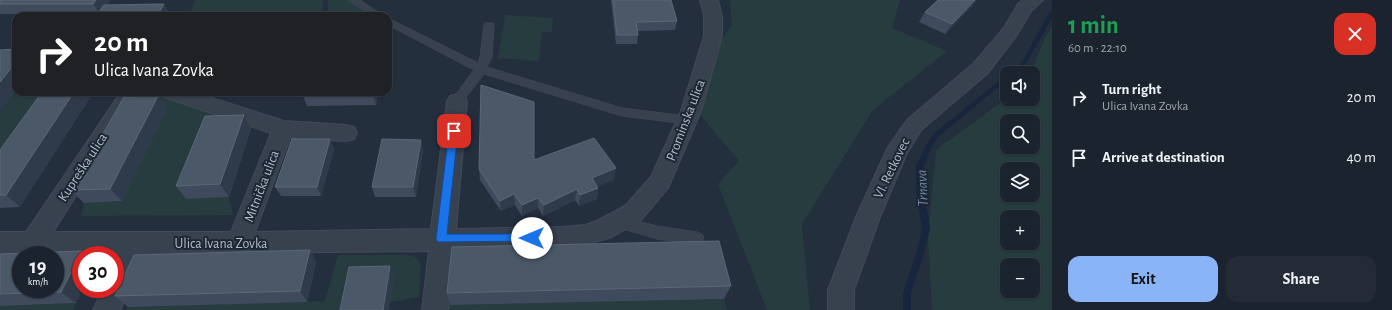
<!DOCTYPE html>
<meta charset="utf-8">
<style>
:root{--surface:#1b232e;--page:#242b36;--text:#f1f3f6;--muted:#a0a4aa;--line:#39404a;--accent:#8ab4f8}
body{margin:0;font-family:"Alegreya Sans",sans-serif;background:var(--page);color:var(--text);height:100vh;display:flex;flex-direction:column;font-size:15px;white-space:nowrap}
*{box-sizing:border-box;margin:0}
p{font-size:13px;color:var(--muted)}
.icon{flex:none;width:22px;height:22px;fill:none;stroke:currentColor;stroke-width:2;stroke-linecap:round;stroke-linejoin:round}
.map{position:relative;flex:1;overflow:hidden}
.panel{display:flex;flex-direction:column;background:var(--surface);width:340px}
.panel>*{flex:none}
.guide{position:absolute;left:12px;top:12px;width:380px;height:84px;border-radius:12px;box-shadow:0 1px 3px #0004,0 0 0 1px var(--line);background:#202124;color:#fff;overflow:hidden}
.controls{position:absolute;left:1000px;top:66px;display:grid;gap:8px}
.controls a{display:grid;place-items:center;width:40px;height:40px;border-radius:8px;background:var(--surface);box-shadow:0 1px 3px #0004,0 0 0 1px var(--line);font-size:20px}
.speed{position:absolute;left:12px;top:246px;display:flex;gap:8px;font-size:20px;font-weight:700;text-align:center}
.speed>*{display:grid;place-content:center;width:52px;height:52px;border-radius:50%;background:var(--surface);box-shadow:0 1px 3px #0004,0 0 0 1px var(--line);line-height:1}
.speed small{font-size:10px;font-weight:400}
.speed .limit{border:6px solid #d22;background:#fff;color:#111}
.pin{position:absolute;display:grid;place-items:center;width:34px;height:34px;color:#fff;margin:-17px;border-radius:8px;box-shadow:0 2px 6px #0006}
.me{position:absolute;width:44px;margin:-22px;rotate:270deg;stroke-linejoin:round;filter:drop-shadow(0 0 3px #0008)}
.turn{display:flex;align-items:center;gap:14px;height:84px;padding:0 16px;font-size:18px}
.turn .icon{width:52px;height:52px;stroke-width:2.5}
.turn b{display:block;font-size:28px;line-height:34px}
.round{display:grid;place-items:center;flex:none;width:42px;height:42px;border-radius:12px;background:var(--page)}
.overview{display:flex;align-items:center;justify-content:space-between;height:68px;padding:0 16px}
h1{font-size:24px;font-weight:700;line-height:30px;color:#1e9e55}
.primary-button{display:flex;gap:8px;margin-top:auto;padding:8px 16px}
.primary-button a{flex:1;height:46px;border-radius:12px;background:var(--accent);color:#111;font-size:16px;font-weight:700;line-height:46px;text-align:center}
.primary-button a+a{background:var(--page);color:var(--text)}
ul{padding:0;list-style:none}
li{display:flex;align-items:center;gap:12px;height:60px;padding:0 16px}
li div{flex:1}
li b{display:block;font-size:15px}
li em{font-style:normal}
main{display:flex;flex:1;min-height:0}
.map>svg:first-child{display:block}
.green{fill:#263c3f;fill-rule:evenodd}
.lines{fill:none;stroke-linecap:round;stroke-linejoin:round}
.stream{fill:#17263c;fill-rule:evenodd}
.service-casing{stroke:#414a57;stroke-width:1}
.minor-casing{stroke:#414a57;stroke-width:2}
.service{fill:#38414e;fill-rule:evenodd}
.minor{fill:#38414e;fill-rule:evenodd}
.wall{fill:#3f4b5c}
.shaded-wall{fill:#2f3b4b}
.building{fill:#4b5868;stroke:#5c6777;fill-rule:evenodd}
.route{fill:#1a73e8;stroke:#114b97}
.labels{text-anchor:middle;stroke-width:4;stroke-linejoin:round;paint-order:stroke}
.street-label{font-size:14px;fill:#b4bcc9;stroke:#1d2633}
.water-label{font-size:15px;font-style:italic;fill:#6d86a8;stroke:#1d2633}
</style>
<main>
<div class="map">
<svg width="1052" height="310" viewBox="0 0 1052 310">
<rect width="100%" height="100%" fill="#242f3e"/>
<g class="green">
<polygon points="195,0 323,0 322,16 190,13"/>
<polygon points="328,0 349,0 374,16 328,16"/>
<polygon points="730,0 900,0 892,28 947,51 873,110 802,224 810,310 767,310 718,184 739,161 701,116 712,54 732,25"/>
<polygon points="505,15 553,18 552,32 542,32 539,61 498,58"/>
<path d="M1052 28V310H932L928 238 936 150 1007 98 1033 99V73H1031L1046 35ZM1007 121H1033V147H1007ZM1007 169H1033V195H1007ZM1007 217H1033V243H1007ZM1007 265H1033V291H1007Z"/>
<polygon points="16,91 63,92 0,183 0,113"/>
<polygon points="153,95 182,102 251,128 186,199 229,197 233,215 81,216 84,203 122,201 146,96"/>
<polygon points="338,255 408,255 416,257 421,265 419,297 348,310 126,310 128,307 325,301"/>
<polygon points="724,299 727,310 447,310 447,305"/>
<polygon points="76,303 73,310 0,310 0,306"/>
</g>
<g class="lines">
<g class="stream">
<polygon points="1052,11 1052,18 1026,64 1016,73 1009,73 1022,62 1049,13"/>
<polygon points="1007,75 1007,80 938,137 931,148 924,166 924,192 930,229 924,254 911,292 911,310 903,310 903,292 916,254 922,229 916,192 916,166 925,147 934,133 1005,76"/>
</g>
<g class="service-casing">
<g id="service">
<polygon points="348,0 360,0 384,16 372,16"/>
<polygon points="388,18 478,63 480,57 484,25 485,23 493,23 494,25 492,57 487,67 622,108 687,116 691,117 693,120 691,123 687,124 622,116 484,74 461,104 453,104 451,101 453,98 474,70 388,25"/>
<polygon points="618,216 657,226 697,232 702,234 704,238 702,242 697,244 657,239 613,226 611,222 613,218"/>
</g>
</g>
<g class="minor-casing">
<g id="minor">
<polygon points="700,0 718,0 722,16 722,36 701,111 668,188 641,220 612,237 585,245 562,249 454,250 448,310 422,310 429,251 147,254 120,310 93,310 103,289 115,289 115,266 121,254 0,254 0,232 26,232 121,92 141,92 53,232 231,232 271,133 164,97 161,92 193,92 284,121 346,125 354,127 357,133 354,139 346,141 290,138 255,232 431,229 447,101 450,96 457,94 464,96 467,101 456,229 562,227 585,225 597,221 625,206 651,177 681,111 704,36 704,16"/>
<polygon points="1023,0 1043,0 1031,11 1017,35 988,73 921,130 906,155 880,217 854,290 854,310 828,310 828,290 856,217 888,147 907,120 974,63 1004,28 1018,4"/>
</g>
</g>
<use href="#service" class="service"/>
<use href="#minor" class="minor"/>
</g>
<g class="wall">
<polygon points="0,0 110,0 107,5 170,14 0,14"/>
<polygon points="611,0 671,0 677,21 675,30 638,31 638,35 637,44 616,44"/>
<polygon points="973,5 945,34 919,22 925,12"/>
<polygon points="304,92 378,92 376,105 307,106 303,96"/>
<polygon points="158,96 167,109 122,201 84,203 71,190"/>
<polygon points="244,115 251,128 229,197 186,199 176,186"/>
<polygon points="330,139 334,149 321,196 281,196 275,187"/>
<polygon points="423,149 416,197 375,197 372,187"/>
<polygon points="0,150 20,207 0,208"/>
<polygon points="534,160 614,180 597,186 598,188 597,199 579,206 575,200 543,216 538,208 522,216 515,205 501,211 480,180 479,169"/>
<polygon points="310,250 316,262 307,302 128,307 115,296"/>
<polygon points="82,251 86,255 81,255 76,303 0,306 0,254"/>
<polygon points="731,286 724,299 450,305 447,293"/>
</g>
<g class="shaded-wall">
<polygon points="96,0 110,0 100,14 93,4"/>
<polygon points="975,0 977,0 973,5 945,34 952,24"/>
<polygon points="164,4 170,14 169,16 157,16"/>
<polygon points="16,62 16,91 0,113 0,82"/>
<polygon points="74,92 94,92 20,207 6,195"/>
<polygon points="374,92 378,92 376,105 373,95"/>
<polygon points="158,96 167,109 122,201 110,189"/>
<polygon points="244,115 251,128 229,197 220,184"/>
<polygon points="330,139 334,149 321,196 317,187"/>
<polygon points="421,140 423,149 416,197 413,187"/>
<polygon points="616,168 614,180 590,189 592,178"/>
<polygon points="598,188 597,199 579,206 580,195"/>
<polygon points="577,189 575,200 543,216 544,205"/>
<polygon points="514,194 515,205 501,211 500,201"/>
<polygon points="538,198 538,208 522,216 522,205"/>
<polygon points="310,250 316,262 307,302 300,291"/>
<polygon points="82,251 86,255 81,255 81,289 83,289 76,303 61,292"/>
<polygon points="390,266 394,278 389,310 383,310"/>
</g>
<g class="building">
<polygon points="0,0 96,0 93,4 0,4"/>
<polygon points="613,0 671,0 677,21 636,22 638,35 617,35"/>
<polygon points="938,0 975,0 952,24 925,12"/>
<polygon points="164,4 157,16 96,16 104,5"/>
<polygon points="16,49 16,62 0,82 0,50"/>
<polygon points="481,85 534,102 534,160 594,138 616,168 592,178 598,188 580,195 577,189 544,205 538,198 522,205 514,194 500,201 479,169"/>
<polygon points="42,92 74,92 6,195 0,195 0,150"/>
<polygon points="304,92 374,92 373,95 303,96"/>
<polygon points="158,96 110,189 71,190 124,97"/>
<polygon points="244,115 220,184 176,186 205,116"/>
<polygon points="292,139 330,139 317,187 275,187"/>
<polygon points="382,139 421,140 413,187 372,187"/>
<polygon points="719,241 731,286 447,293 452,247"/>
<polygon points="310,250 300,291 115,296 134,255"/>
<path d="M82 251 61 292 0 294V254ZM21 255H55V289H21Z"/>
<polygon points="390,266 383,310 340,310 349,267"/>
</g>
<polygon class="route" points="454,128 458,131 447,234 532,234 537,238 536,241 438,242 436,239 449,131"/>
<g class="labels">
<g class="street-label">
<text transform="translate(685 120) rotate(-69)" y="5">Prominska ulica</text>
<text transform="translate(82 167) rotate(-57)" y="5">Kupreška ulica</text>
<text transform="translate(891 168) rotate(-64)" y="5">VI. Retkovec</text>
<text transform="translate(261 186) rotate(-69)" y="5">Mitnička ulica</text>
<text x="221" y="248">Ulica Ivana Zovka</text>
</g>
<g class="water-label">
<text transform="translate(922 188) rotate(-92)" y="5">Trnava</text>
</g>
</g>
</svg>
<div class="controls">
<a><svg class="icon" aria-label="sound" viewBox="0 0 24 24"><path d="M4 9h4l5-4v14l-5-4H4zM17 9q2 3 0 6"/></svg></a>
<a><svg class="icon" aria-label="search" viewBox="0 0 24 24"><circle cx="10" cy="10" r="6"/><path d="M15 15l6 6"/></svg></a>
<a><svg class="icon" aria-label="layers" viewBox="0 0 24 24"><path d="M12 4l9 5-9 5-9-5zM3 14l9 5 9-5"/></svg></a>
<a>+</a>
<a>−</a>
</div>
<div class="speed"><div>19<small>km/h</small></div><div class="limit">30</div></div>
<div class="pin" style="left:454px;top:131px;background:#d93025"><svg class="icon" aria-label="arrive" viewBox="0 0 24 24"><path d="M6 21V4h12l-3 4 3 4H6"/></svg></div>
<svg class="me" style="left:532px;top:238px" viewBox="-20 -20 40 40"><circle r="19" fill="#fff"/><path d="M0-13L10 11 0 6-10 11z" fill="#1a73e8"/></svg>
<div class="guide">
<div class="turn"><svg class="icon" aria-label="right" viewBox="0 0 24 24"><path d="M7 20v-9h11M14 6l5 5-5 5"/></svg><div><b>20 m</b>Ulica Ivana Zovka</div></div>
</div>
</div>
<section class="panel">
<div class="overview"><div><h1>1 min</h1><p>60 m · 22:10</p></div><a class="round" style="background:#d93025;color:#fff"><svg class="icon" aria-label="close" viewBox="0 0 24 24"><path d="M6 6l12 12M18 6L6 18"/></svg></a></div>
<ul>
<li><svg class="icon" aria-label="right" viewBox="0 0 24 24"><path d="M7 20v-9h11M14 6l5 5-5 5"/></svg><div><b>Turn right</b><p>Ulica Ivana Zovka</p></div><em>20 m</em></li>
<li><svg class="icon" aria-label="arrive" viewBox="0 0 24 24"><path d="M6 21V4h12l-3 4 3 4H6"/></svg><div><b>Arrive at destination</b></div><em>40 m</em></li>
</ul>
<div class="primary-button"><a>Exit</a><a>Share</a></div>
</section>
</main>
